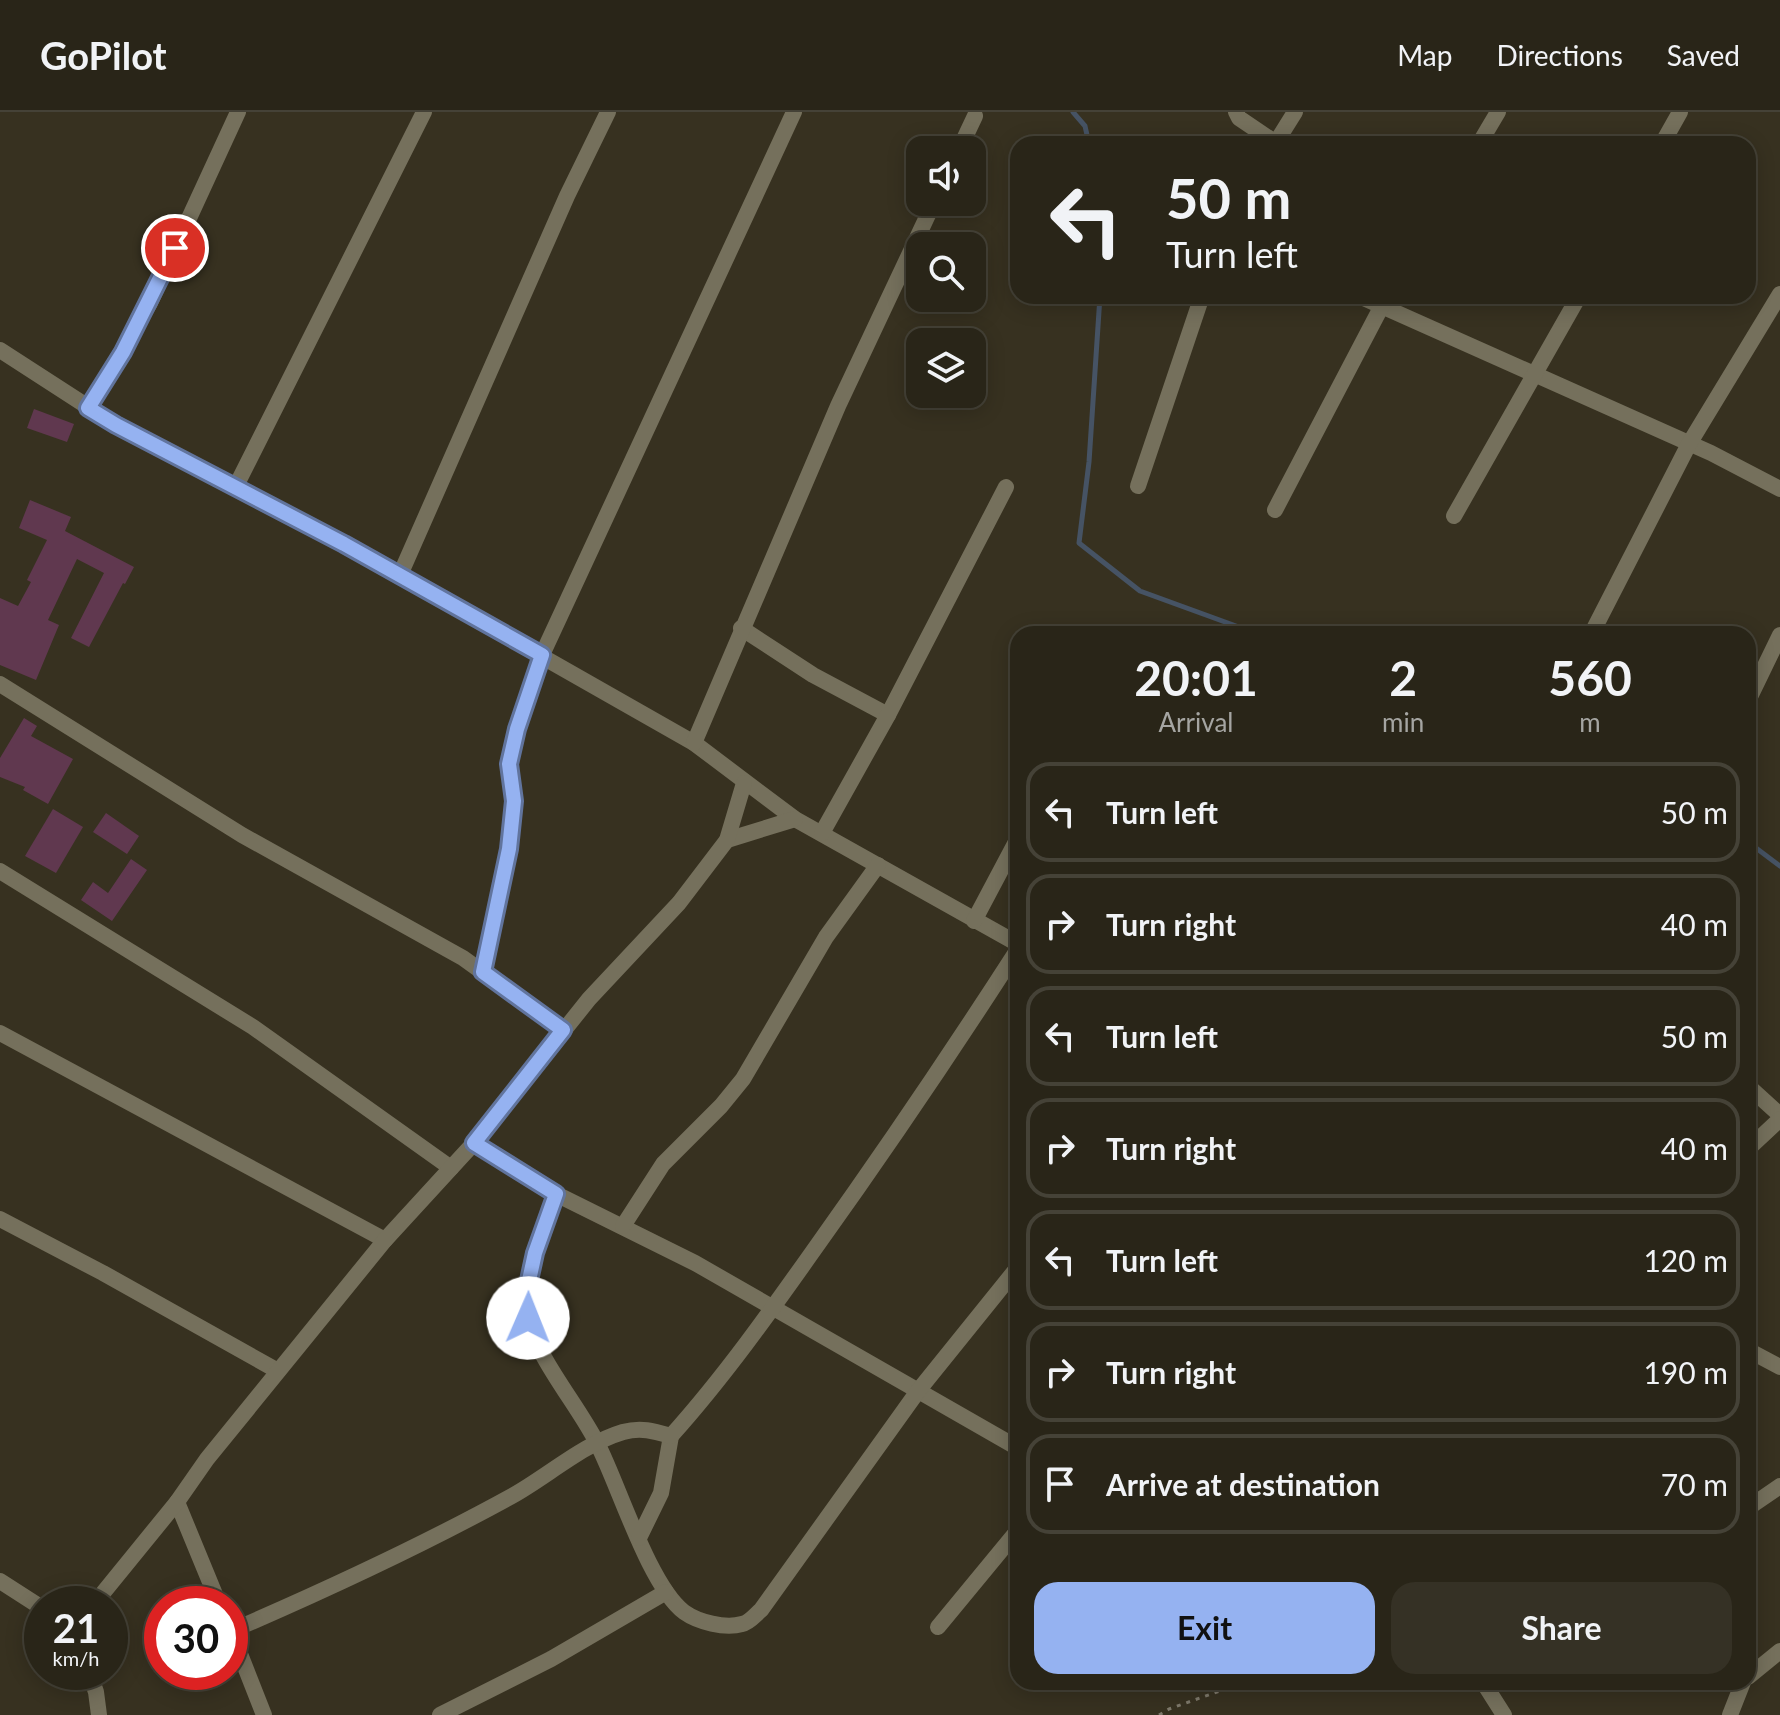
<!DOCTYPE html>
<style>
:root{--surface:#292518;--page:#353125;--text:#f1f3f6;--muted:#a5a5a2;--line:#454237;--accent:#95b2f1}
body{margin:0;font-family:Lato,sans-serif;background:var(--page);color:var(--text);height:100vh;display:flex;flex-direction:column;font-size:30px;white-space:nowrap}
*{box-sizing:border-box;margin:0}
p{font-size:26px;color:var(--muted)}
.icon{flex:none;width:44px;height:44px;fill:none;stroke:currentColor;stroke-width:2;stroke-linecap:round;stroke-linejoin:round}
.map{position:relative;flex:1;overflow:hidden}
.panel{position:absolute;left:1010px;top:514px;width:746px;height:1064px;display:flex;flex-direction:column;background:var(--surface);border-radius:24px;box-shadow:0 4px 20px #0003,0 0 0 2px var(--line)}
.panel>*{flex:none}
.banner{position:absolute;left:1010px;top:24px;width:746px;height:168px;border-radius:24px;box-shadow:0 4px 20px #0003,0 0 0 2px var(--line);background:#292518;color:var(--text);overflow:hidden}
.buttons{position:absolute;left:906px;top:24px;display:grid;gap:16px}
.buttons a{display:grid;place-items:center;width:80px;height:80px;border-radius:16px;background:var(--surface);box-shadow:0 4px 20px #0003,0 0 0 2px var(--line);font-size:40px}
.speed{position:absolute;left:24px;top:1474px;display:flex;gap:16px;font-size:40px;font-weight:700;text-align:center}
.speed>*{display:grid;place-content:center;width:104px;height:104px;border-radius:50%;background:var(--surface);box-shadow:0 4px 20px #0003,0 0 0 2px var(--line);line-height:1}
.speed small{font-size:20px;font-weight:400}
.speed .limit{border:12px solid #d22;background:#fff;color:#111}
.pin{position:absolute;display:grid;place-items:center;width:68px;height:68px;color:#fff;margin:-34px;border:4px solid #fff;border-radius:50%;box-shadow:0 2px 8px #0007}
.me{position:absolute;width:88px;margin:-44px;rotate:1deg;stroke-linejoin:round;filter:drop-shadow(0 0 6px #0008)}
.turn{display:flex;align-items:center;gap:28px;height:168px;padding:0 24px;font-size:36px}
.turn .icon{width:104px;height:104px;stroke-width:2.5}
.turn b{display:block;font-size:56px;line-height:68px}
.eta{display:flex;justify-content:space-evenly;align-items:center;height:136px;text-align:center}
.eta b{font-size:48px;font-weight:700;line-height:56px}
.cta{display:flex;gap:16px;margin-top:auto;padding:16px 24px}
.cta a{flex:1;height:92px;border-radius:24px;background:var(--accent);color:#111;font-size:32px;font-weight:700;line-height:92px;text-align:center}
.cta a+a{background:var(--page);color:var(--text)}
ul{padding:0;list-style:none}
li{display:flex;align-items:center;gap:24px;height:100px;margin:0 16px 12px;padding:0 8px;border:4px solid var(--line);border-radius:24px}
li div{flex:1}
li b{display:block;font-size:30px}
li em{font-style:normal}
header{display:flex;align-items:center;gap:48px;box-sizing:border-box;height:112px;padding:0 40px;background:var(--surface);border-bottom:2px solid var(--line)}
header strong{font-size:38px}
nav{display:flex;gap:44px;margin-inline-start:auto;font-size:28px}
.map>svg:first-child{display:block}
.lines{fill:none;stroke-linecap:round;stroke-linejoin:round}
.stream{stroke:#465364;stroke-width:5}
.building{fill:#60384f}
.path{stroke:#7d786a;stroke-width:3;stroke-dasharray:4 6;stroke-linecap:butt}
.minor{stroke:#75705c;stroke-width:16}
.route-casing{stroke:#61749d;stroke-width:20}
.route{stroke:#95b2f1;stroke-width:14}
</style>
<header>
<strong>GoPilot</strong>
<nav><a>Map</a><a>Directions</a><a>Saved</a></nav>
</header>
<div class="map">
<svg width="1780" height="1603" viewBox="0 0 1780 1603">
<rect width="100%" height="100%" fill="#373120"/>
<g class="lines">
<g class="stream">
<polyline points="1073,0 1085,14 1089,32"/>
<polyline points="1100,184 1089,350 1079,431 1140,479 1258,522"/>
<polyline points="1748,730 1780,754"/>
</g>
</g>
<g class="building">
<polygon points="34,297 74,312 67,330 27,316"/>
<polygon points="30,388 71,405 65,419 134,455 125,472 123,471 89,535 71,526 104,461 77,447 48,508 59,513 36,568 0,553 0,486 18,494 31,470 27,468 47,428 19,416"/>
<polygon points="24,606 37,614 31,624 73,647 48,692 23,678 25,675 0,665 0,646"/>
<polygon points="53,697 83,715 56,761 25,744"/>
<polygon points="106,701 139,724 127,742 93,720"/>
<polygon points="131,747 147,758 112,809 81,788 93,770 108,781"/>
</g>
<g class="lines">
<polyline class="path" points="1159,1603 1169,1597 1245,1570"/>
<g class="minor">
<polyline points="1236,0 1239,6 1276,31"/>
<polyline points="1275,32 1295,0"/>
<polyline points="1479,32 1498,0"/>
<polyline points="1662,32 1680,0"/>
<polyline points="959,38 975,4"/>
<polyline points="1359,184 1711,341 1780,377"/>
<polyline points="0,238 116,313 344,432 694,631 795,707 1018,832"/>
<polyline points="88,296 150,191 238,0"/>
<polyline points="1138,374 1202,184"/>
<polyline points="235,376 424,0"/>
<polyline points="1275,398 1387,184"/>
<polyline points="1454,404 1579,184"/>
<polyline points="400,463 567,84 608,0"/>
<polyline points="1595,515 1689,332 1780,182"/>
<polyline points="741,516 813,563 888,603"/>
<polyline points="0,572 242,723 463,846 563,918"/>
<polyline points="1748,589 1780,523"/>
<polyline points="694,631 838,294 934,90"/>
<polyline points="822,721 888,603 1006,375"/>
<polyline points="727,728 795,707"/>
<polyline points="0,759 253,915 451,1056"/>
<polyline points="974,809 1018,726"/>
<polyline points="483,860 509,737 514,689 509,652 517,617 542,543 794,0"/>
<polyline points="0,921 385,1128"/>
<polyline points="1748,974 1780,1003"/>
<polyline points="474,1031 556,1082 695,1151 1018,1336"/>
<polyline points="1748,1037 1780,1007"/>
<path d="M556 1082C543 1119 520 1164 528 1205 536 1246 579 1294 598 1333 619 1374 649 1473 684 1500 698 1510 725 1517 742 1512 749 1511 756 1502 761 1498L918 1279 1018 1155"/>
<polyline points="0,1107 103,1161 278,1259"/>
<polyline points="623,1114 663,1052 721,994 743,967 826,825 878,753"/>
<polyline points="1748,1238 1780,1255"/>
<polyline points="177,1390 219,1492"/>
<polyline points="1748,1396 1780,1374"/>
<polyline points="639,1426 661,1381 671,1324"/>
<polyline points="0,1469 42,1496"/>
<polyline points="94,1492 177,1390 207,1347 385,1128 474,1031 589,887 679,791 727,728 744,671"/>
<polyline points="938,1515 1018,1418"/>
<path d="M230 1517 231 1519C326 1478 421 1434 512 1384 548 1364 583 1332 623 1320 641 1315 654 1319 671 1324 724 1265 770 1200 816 1135 886 1037 953 938 1018 837"/>
<polyline points="231,1519 264,1603"/>
<polyline points="89,1560 96,1580 99,1603"/>
<polyline points="1748,1565 1780,1539"/>
<polyline points="1483,1570 1504,1603"/>
<polyline points="440,1603 551,1547 666,1480"/>
<polyline points="1730,1603 1743,1570"/>
</g>
</g>
<g class="lines">
<g class="route-casing">
<polyline id="route" points="175,136 123,240 88,296 116,313 344,432 542,543 517,617 509,652 514,689 509,737 483,860 563,918 474,1031 556,1082 535,1141 528,1173 528,1206"/>
</g>
<use href="#route" class="route"/>
</g>
</svg>
<div class="buttons">
<a><svg class="icon" aria-label="sound" viewBox="0 0 24 24"><path d="M4 9h4l5-4v14l-5-4H4zM17 9q2 3 0 6"/></svg></a>
<a><svg class="icon" aria-label="search" viewBox="0 0 24 24"><circle cx="10" cy="10" r="6"/><path d="M15 15l6 6"/></svg></a>
<a><svg class="icon" aria-label="layers" viewBox="0 0 24 24"><path d="M12 4l9 5-9 5-9-5zM3 14l9 5 9-5"/></svg></a>
</div>
<div class="speed"><div>21<small>km/h</small></div><div class="limit">30</div></div>
<div class="pin" style="left:175px;top:136px;background:#d93025"><svg class="icon" aria-label="arrive" viewBox="0 0 24 24"><path d="M6 21V4h12l-3 4 3 4H6"/></svg></div>
<svg class="me" style="left:528px;top:1206px" viewBox="-20 -20 40 40"><circle r="19" fill="#fff"/><path d="M0-13L10 11 0 6-10 11z" fill="#95b2f1"/></svg>
<div class="banner">
<div class="turn"><svg class="icon" aria-label="left" viewBox="0 0 24 24"><path d="M17 20v-9H6M10 6l-5 5 5 5"/></svg><div><b>50 m</b>Turn left</div></div>
</div>
<section class="panel">
<div class="eta">
<div><b>20:01</b><p>Arrival</p></div>
<div><b>2</b><p>min</p></div>
<div><b>560</b><p>m</p></div>
</div>
<ul>
<li><svg class="icon" aria-label="left" viewBox="0 0 24 24"><path d="M17 20v-9H6M10 6l-5 5 5 5"/></svg><div><b>Turn left</b></div><em>50 m</em></li>
<li><svg class="icon" aria-label="right" viewBox="0 0 24 24"><path d="M7 20v-9h11M14 6l5 5-5 5"/></svg><div><b>Turn right</b></div><em>40 m</em></li>
<li><svg class="icon" aria-label="left" viewBox="0 0 24 24"><path d="M17 20v-9H6M10 6l-5 5 5 5"/></svg><div><b>Turn left</b></div><em>50 m</em></li>
<li><svg class="icon" aria-label="right" viewBox="0 0 24 24"><path d="M7 20v-9h11M14 6l5 5-5 5"/></svg><div><b>Turn right</b></div><em>40 m</em></li>
<li><svg class="icon" aria-label="left" viewBox="0 0 24 24"><path d="M17 20v-9H6M10 6l-5 5 5 5"/></svg><div><b>Turn left</b></div><em>120 m</em></li>
<li><svg class="icon" aria-label="right" viewBox="0 0 24 24"><path d="M7 20v-9h11M14 6l5 5-5 5"/></svg><div><b>Turn right</b></div><em>190 m</em></li>
<li><svg class="icon" aria-label="arrive" viewBox="0 0 24 24"><path d="M6 21V4h12l-3 4 3 4H6"/></svg><div><b>Arrive at destination</b></div><em>70 m</em></li>
</ul>
<div class="cta"><a>Exit</a><a>Share</a></div>
</section>
</div>
